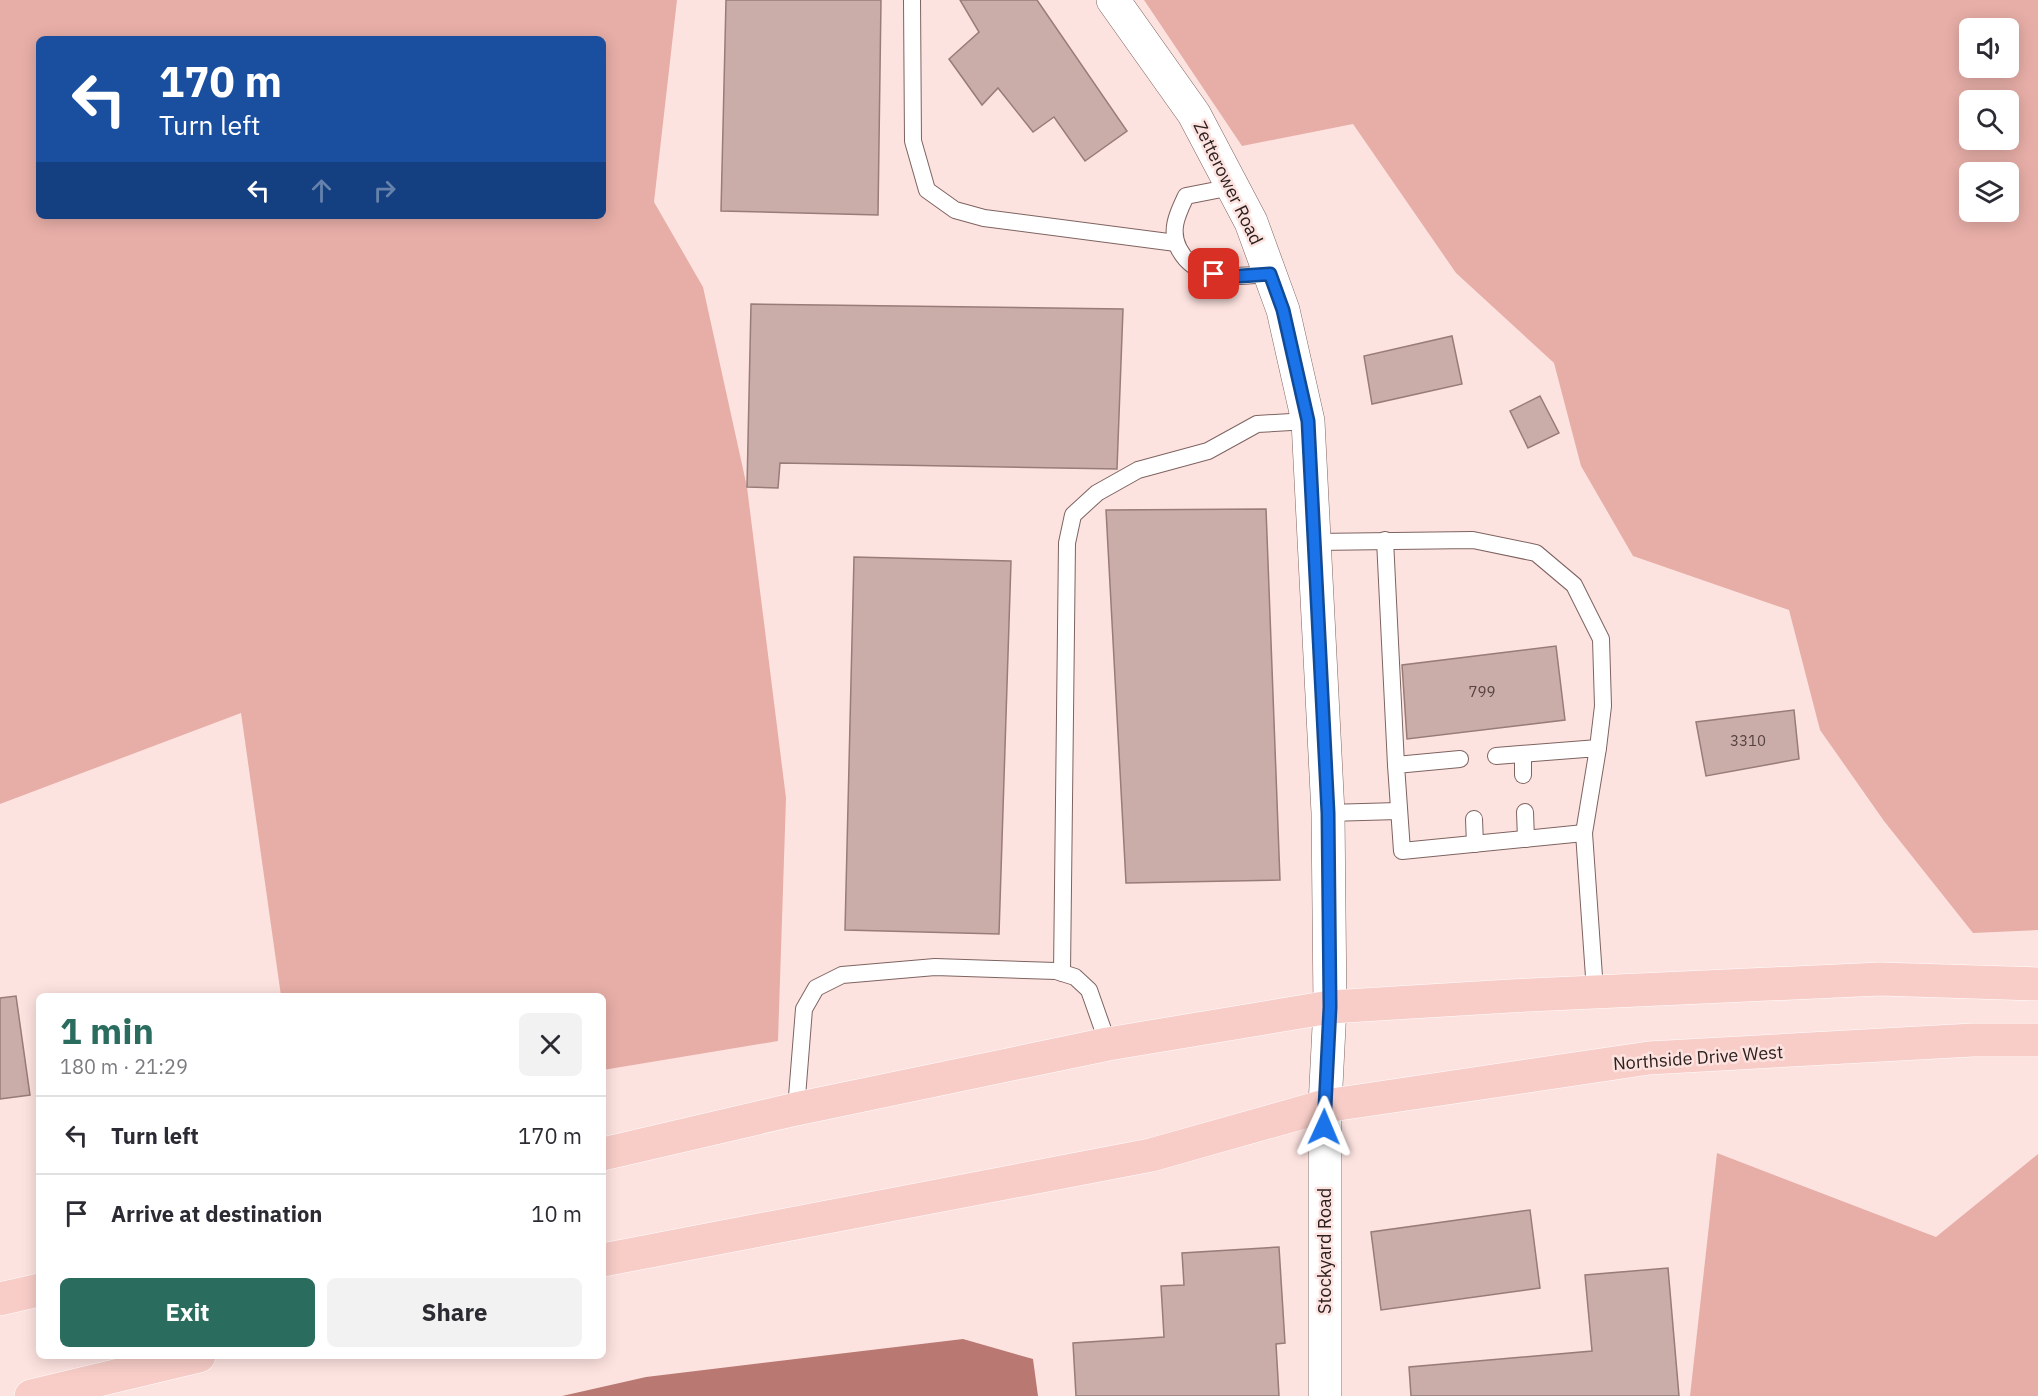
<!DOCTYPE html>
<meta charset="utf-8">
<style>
:root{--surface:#fff;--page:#f2f2f3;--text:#2b2b33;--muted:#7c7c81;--line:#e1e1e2;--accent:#2a6d5e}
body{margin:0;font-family:"IBM Plex Sans",sans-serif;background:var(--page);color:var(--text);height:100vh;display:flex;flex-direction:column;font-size:22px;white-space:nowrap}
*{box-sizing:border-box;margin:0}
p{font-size:20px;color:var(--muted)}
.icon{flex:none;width:33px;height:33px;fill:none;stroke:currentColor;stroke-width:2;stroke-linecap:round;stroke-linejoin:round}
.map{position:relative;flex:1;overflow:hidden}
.details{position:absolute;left:36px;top:993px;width:570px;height:366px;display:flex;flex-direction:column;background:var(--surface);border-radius:9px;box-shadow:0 3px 15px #0003}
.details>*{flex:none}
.hud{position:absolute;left:36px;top:36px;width:570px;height:183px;border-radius:9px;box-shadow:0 3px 15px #0003;background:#1a4fa0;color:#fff;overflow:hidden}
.fabs{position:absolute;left:1959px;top:18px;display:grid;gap:12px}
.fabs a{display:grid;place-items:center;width:60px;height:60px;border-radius:9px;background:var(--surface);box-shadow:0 3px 15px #0003;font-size:30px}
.pin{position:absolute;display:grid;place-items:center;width:51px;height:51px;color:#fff;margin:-26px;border-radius:12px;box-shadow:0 3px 9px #0006}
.me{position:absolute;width:66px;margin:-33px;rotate:1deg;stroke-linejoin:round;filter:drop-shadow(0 0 4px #0008)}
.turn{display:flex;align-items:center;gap:21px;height:126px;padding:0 24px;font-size:27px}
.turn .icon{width:78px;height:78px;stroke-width:2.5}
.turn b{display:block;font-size:42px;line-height:51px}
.lanes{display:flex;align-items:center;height:57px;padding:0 24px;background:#0003;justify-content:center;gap:30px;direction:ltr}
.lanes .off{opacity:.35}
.round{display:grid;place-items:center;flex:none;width:63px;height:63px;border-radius:9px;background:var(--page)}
.summary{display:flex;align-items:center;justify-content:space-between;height:102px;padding:0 24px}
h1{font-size:36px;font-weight:800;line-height:45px;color:var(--accent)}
.button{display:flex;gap:12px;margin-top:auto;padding:12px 24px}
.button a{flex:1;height:69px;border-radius:9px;background:var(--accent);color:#fff;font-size:24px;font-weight:800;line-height:69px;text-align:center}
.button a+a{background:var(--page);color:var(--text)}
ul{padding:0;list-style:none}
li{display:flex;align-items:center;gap:18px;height:78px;padding:0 24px;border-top:2px solid var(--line)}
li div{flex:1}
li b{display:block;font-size:22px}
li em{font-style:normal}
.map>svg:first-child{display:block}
.green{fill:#e7aea7;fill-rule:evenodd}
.water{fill:#b97972}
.building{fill:#caaca8;stroke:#987c78;stroke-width:1.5}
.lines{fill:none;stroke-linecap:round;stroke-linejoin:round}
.service-casing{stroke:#7e6360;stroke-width:18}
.tertiary-casing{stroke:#7e6360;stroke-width:34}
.primary-casing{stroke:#fff;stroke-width:34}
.service{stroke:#fff;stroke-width:16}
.tertiary{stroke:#fff;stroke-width:33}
.primary{stroke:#f8cdc8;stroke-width:33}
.route-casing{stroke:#114b97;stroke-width:15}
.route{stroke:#1a73e8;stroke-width:10}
.labels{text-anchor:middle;stroke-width:5;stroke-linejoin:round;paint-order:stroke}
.number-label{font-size:15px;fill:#544341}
.street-label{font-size:18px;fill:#2c201f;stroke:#fde3e0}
</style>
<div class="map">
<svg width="2038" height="1396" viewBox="0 0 2038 1396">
<rect width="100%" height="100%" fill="#fde3e0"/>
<g class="green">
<path d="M0 0H677L654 202 703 287 747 487 786 798 778 1041 603 1070V996H281L241 713 0 804ZM39 39H603V216H39Z"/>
<path d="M1144 0H2038V930L1973 933 1884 821 1820 730 1789 610 1633 556 1581 466 1554 363 1456 273 1353 124 1242 146ZM1970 28H2008V68H1970ZM1970 100H2008V140H1970ZM1970 172H2008V212H1970Z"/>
<polygon points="1717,1153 1936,1237 2038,1154 2038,1396 1690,1396"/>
</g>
<polygon class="water" points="963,1339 1033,1359 1038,1396 562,1396 646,1377"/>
<g class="building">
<polygon points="726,0 881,0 878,215 721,211"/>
<polygon points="960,0 1037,0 1127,131 1085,161 1054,117 1033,132 998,88 982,105 949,59 979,32"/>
<polygon points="751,304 1123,309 1117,469 780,463 778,488 747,487"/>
<polygon points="1452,336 1462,384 1372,404 1364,356"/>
<polygon points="1540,396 1559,433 1528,448 1510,411"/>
<polygon points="1266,509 1280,880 1126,883 1106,510"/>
<polygon points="854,557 1011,561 999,934 845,930"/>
<polygon points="1556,646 1565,720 1407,739 1402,665"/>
<polygon points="1794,710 1799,759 1706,776 1696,722"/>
<polygon points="16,996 30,1095 0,1099 0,998"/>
<polygon points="1530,1210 1540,1288 1381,1310 1371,1232"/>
<polygon points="1279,1247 1285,1343 1276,1344 1279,1396 1076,1396 1073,1343 1164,1337 1161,1286 1184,1285 1182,1253"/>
<polygon points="1668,1268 1679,1396 1411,1396 1409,1367 1592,1351 1585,1275"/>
</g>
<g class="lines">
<g class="service-casing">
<g id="service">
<polyline points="912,0 913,141 927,190 955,210 984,218 1176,243"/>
<path d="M1232 187 1186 196C1178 213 1169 230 1179 249 1197 283 1236 276 1270 274"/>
<polyline points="1385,540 1396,765"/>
<polyline points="1314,542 1473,540 1536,553 1574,585 1601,639 1603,706 1598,748"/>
<polyline points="1523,754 1523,775"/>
<polyline points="1496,756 1598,748 1584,833 1595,991"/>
<polyline points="1460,759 1396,765 1402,851 1584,833"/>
<polyline points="1525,812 1526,839"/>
<polyline points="1328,813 1398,811"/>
<polyline points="1474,819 1475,844"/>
<polyline points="1062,973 1067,543 1073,515 1097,493 1138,470 1208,451 1257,424 1308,421"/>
<polyline points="796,1109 804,1009 816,988 842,975 935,967 1056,971 1075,977 1089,990 1108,1044"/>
</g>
</g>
<g class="tertiary-casing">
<polyline id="tertiary" points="1113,0 1194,114 1251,222 1283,310 1308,421 1328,813 1330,1007 1325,1106 1325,1396"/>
</g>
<g class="primary-casing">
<g id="primary">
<polyline points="603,1154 796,1109 1108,1044 1330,1007 1510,996 1880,979 2038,984"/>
<polyline points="603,1260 1151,1155 1325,1106 1649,1058 1973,1040 2038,1040"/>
<polyline points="0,1299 39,1290"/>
<polyline points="31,1396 199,1356"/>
</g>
</g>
<use href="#service" class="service"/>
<use href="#tertiary" class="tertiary"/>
<use href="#primary" class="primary"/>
</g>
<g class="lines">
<g class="route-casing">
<polyline id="route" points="1214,274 1226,277 1270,274 1283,310 1308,421 1328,813 1330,1007 1324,1127"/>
</g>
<use href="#route" class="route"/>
</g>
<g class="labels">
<g class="number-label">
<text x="1482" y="697">799</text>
<text x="1748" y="746">3310</text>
</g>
<g class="street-label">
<text transform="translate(1228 183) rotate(64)" y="6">Zetterower Road</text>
<text transform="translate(1698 1058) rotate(-4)" y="6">Northside Drive West</text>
<text transform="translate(1325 1251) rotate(-90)" y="6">Stockyard Road</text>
</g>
</g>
</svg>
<div class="fabs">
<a><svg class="icon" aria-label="sound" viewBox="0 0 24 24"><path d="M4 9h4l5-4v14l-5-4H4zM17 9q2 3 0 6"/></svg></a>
<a><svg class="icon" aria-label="search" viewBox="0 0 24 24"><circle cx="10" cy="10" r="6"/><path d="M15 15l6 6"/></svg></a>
<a><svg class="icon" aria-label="layers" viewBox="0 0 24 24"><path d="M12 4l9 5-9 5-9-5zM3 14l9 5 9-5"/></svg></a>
</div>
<div class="pin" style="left:1214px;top:274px;background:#d93025"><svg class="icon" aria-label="arrive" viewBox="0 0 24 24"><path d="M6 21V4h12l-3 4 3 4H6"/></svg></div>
<svg class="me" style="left:1324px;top:1127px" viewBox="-20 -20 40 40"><path d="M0-17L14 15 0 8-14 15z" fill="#1a73e8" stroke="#fff" stroke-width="4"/></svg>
<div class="hud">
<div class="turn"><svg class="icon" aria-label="left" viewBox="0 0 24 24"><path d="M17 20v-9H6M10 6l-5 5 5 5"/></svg><div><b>170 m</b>Turn left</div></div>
<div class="lanes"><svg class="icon" aria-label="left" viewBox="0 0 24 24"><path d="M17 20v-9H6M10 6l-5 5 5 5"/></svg><svg class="icon off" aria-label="ahead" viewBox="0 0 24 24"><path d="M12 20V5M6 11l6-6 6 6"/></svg><svg class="icon off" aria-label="right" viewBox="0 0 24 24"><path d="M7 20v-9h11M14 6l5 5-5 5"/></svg></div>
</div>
<section class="details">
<div class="summary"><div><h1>1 min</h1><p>180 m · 21:29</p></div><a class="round"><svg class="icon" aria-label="close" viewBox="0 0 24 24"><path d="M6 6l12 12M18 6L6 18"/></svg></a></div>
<ul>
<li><svg class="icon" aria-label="left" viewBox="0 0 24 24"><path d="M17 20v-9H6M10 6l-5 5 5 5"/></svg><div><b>Turn left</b></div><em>170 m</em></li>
<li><svg class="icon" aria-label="arrive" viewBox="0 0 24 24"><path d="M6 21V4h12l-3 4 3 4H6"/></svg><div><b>Arrive at destination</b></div><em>10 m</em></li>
</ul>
<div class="button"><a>Exit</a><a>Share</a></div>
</section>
</div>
